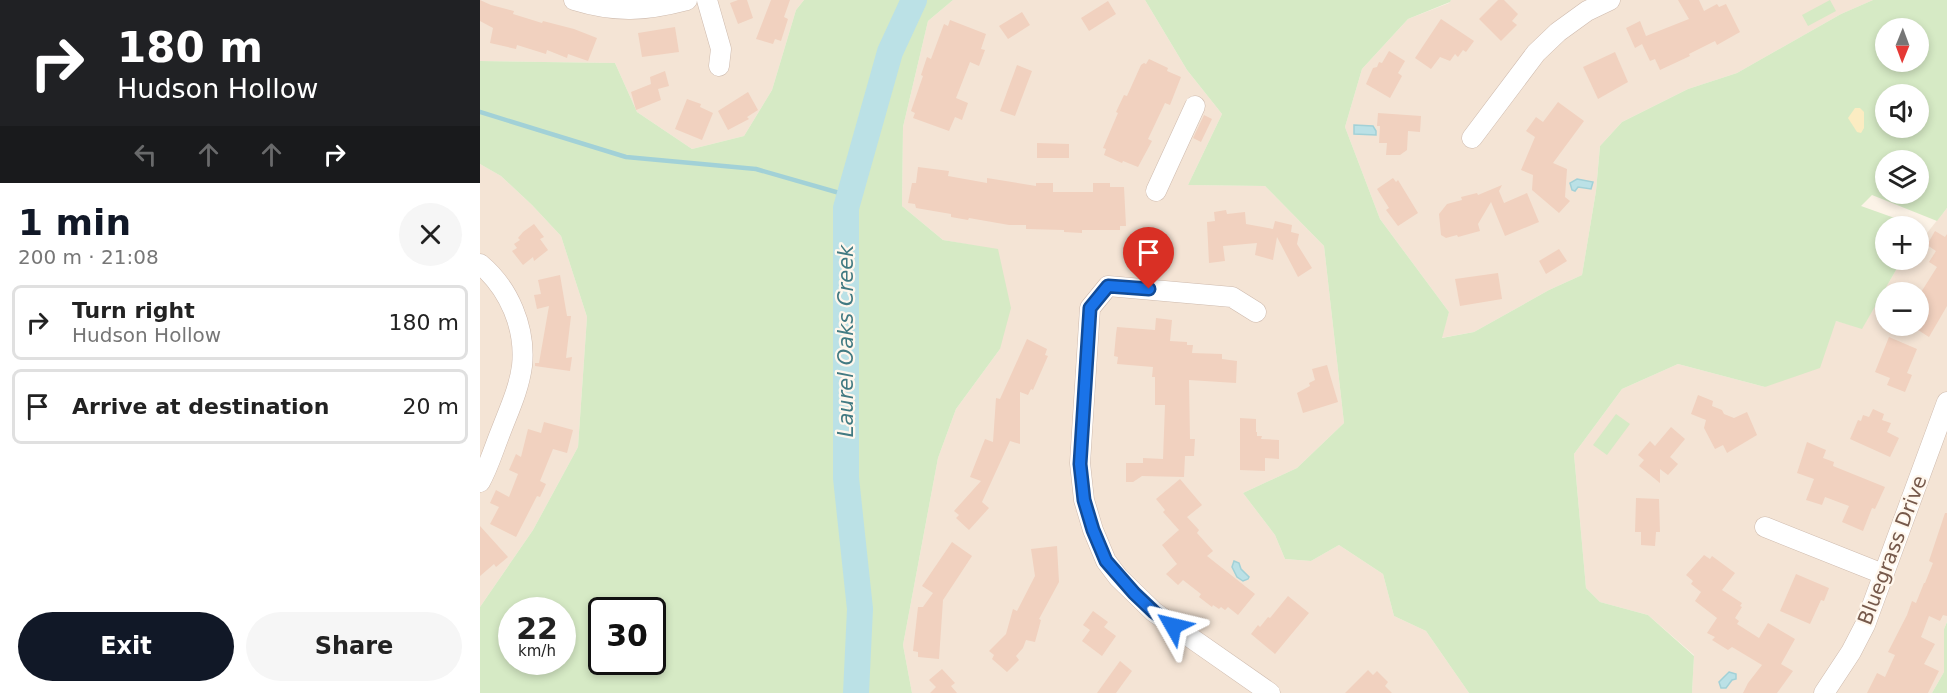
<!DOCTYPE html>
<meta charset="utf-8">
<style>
:root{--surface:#fff;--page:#f6f6f6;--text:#222;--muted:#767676;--line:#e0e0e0;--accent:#111827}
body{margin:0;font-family:"DejaVu Sans",sans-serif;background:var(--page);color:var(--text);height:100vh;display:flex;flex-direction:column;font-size:22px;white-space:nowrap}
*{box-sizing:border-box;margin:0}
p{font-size:20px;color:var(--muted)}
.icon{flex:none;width:33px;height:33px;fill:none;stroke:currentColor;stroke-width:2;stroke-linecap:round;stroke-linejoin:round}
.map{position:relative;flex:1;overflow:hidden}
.sheet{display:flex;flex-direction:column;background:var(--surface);width:480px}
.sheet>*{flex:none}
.guide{background:#202124;color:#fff;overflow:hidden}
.needle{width:39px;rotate:181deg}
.controls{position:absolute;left:1395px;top:18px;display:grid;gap:12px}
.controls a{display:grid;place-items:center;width:54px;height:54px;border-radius:50%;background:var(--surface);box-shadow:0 3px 9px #0003;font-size:30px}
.speed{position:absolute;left:18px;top:597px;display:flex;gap:12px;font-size:30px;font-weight:700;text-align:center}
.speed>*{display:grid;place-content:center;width:78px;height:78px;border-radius:50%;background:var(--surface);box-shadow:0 3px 9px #0003;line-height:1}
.speed small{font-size:15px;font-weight:400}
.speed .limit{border:3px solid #111;border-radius:9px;background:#fff;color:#111}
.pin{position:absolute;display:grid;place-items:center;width:51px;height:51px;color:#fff;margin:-62px -26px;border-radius:50% 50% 50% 0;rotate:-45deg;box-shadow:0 0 6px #0007}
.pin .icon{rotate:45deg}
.me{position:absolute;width:66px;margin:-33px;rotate:307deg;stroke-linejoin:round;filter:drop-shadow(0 0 4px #0008)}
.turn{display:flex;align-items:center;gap:21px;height:126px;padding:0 18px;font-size:27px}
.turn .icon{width:78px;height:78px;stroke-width:2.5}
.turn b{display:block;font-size:42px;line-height:51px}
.lanes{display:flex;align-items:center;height:57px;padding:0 18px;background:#0003;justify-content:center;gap:30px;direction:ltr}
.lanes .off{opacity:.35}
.round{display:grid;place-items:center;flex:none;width:63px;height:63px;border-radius:32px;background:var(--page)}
.headline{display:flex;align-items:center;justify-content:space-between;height:102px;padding:0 18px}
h1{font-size:36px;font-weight:600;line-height:45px;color:var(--accent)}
.button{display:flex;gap:12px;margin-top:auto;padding:12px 18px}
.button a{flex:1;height:69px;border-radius:36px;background:var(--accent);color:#fff;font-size:24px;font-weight:600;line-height:69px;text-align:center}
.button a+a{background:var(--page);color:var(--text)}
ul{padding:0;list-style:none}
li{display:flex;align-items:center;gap:18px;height:75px;margin:0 12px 9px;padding:0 6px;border:3px solid var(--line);border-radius:9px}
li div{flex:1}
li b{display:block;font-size:22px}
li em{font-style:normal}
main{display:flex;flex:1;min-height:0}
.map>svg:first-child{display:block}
.residential{fill:#f4e4d5;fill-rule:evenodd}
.green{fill:#d6eac5;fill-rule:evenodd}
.sand{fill:#fbecc2}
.water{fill:#bbe1e6;stroke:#a2d1d7;stroke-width:1.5}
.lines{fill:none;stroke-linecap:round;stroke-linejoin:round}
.stream{stroke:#a2d1d7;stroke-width:4.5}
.river{stroke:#bbe1e6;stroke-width:26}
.building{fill:#f1d1bf}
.minor-casing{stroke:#cebaad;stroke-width:21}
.minor{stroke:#fff;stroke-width:20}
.route-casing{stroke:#114b97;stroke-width:15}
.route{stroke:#1a73e8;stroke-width:10}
.labels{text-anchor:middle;stroke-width:4.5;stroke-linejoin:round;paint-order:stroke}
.street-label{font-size:20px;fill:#76594b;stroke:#fff7ed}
.water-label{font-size:21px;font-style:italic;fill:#427a82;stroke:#fff7ed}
</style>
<main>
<section class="sheet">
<div class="guide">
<div class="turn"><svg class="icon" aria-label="right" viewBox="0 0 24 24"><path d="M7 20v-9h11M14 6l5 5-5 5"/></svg><div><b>180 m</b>Hudson Hollow</div></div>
<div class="lanes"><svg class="icon off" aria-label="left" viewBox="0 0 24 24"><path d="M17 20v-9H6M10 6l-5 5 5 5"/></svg><svg class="icon off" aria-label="ahead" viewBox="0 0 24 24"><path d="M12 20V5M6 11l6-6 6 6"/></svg><svg class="icon off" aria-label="ahead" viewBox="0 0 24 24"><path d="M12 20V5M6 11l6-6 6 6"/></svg><svg class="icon" aria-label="right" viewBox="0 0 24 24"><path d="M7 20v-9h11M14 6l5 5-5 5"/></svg></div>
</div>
<div class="headline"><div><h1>1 min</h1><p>200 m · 21:08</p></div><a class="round"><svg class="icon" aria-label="close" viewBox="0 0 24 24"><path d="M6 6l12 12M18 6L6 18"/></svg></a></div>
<ul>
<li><svg class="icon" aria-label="right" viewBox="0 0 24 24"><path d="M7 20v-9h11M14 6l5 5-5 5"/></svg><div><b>Turn right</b><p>Hudson Hollow</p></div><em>180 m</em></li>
<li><svg class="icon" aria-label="arrive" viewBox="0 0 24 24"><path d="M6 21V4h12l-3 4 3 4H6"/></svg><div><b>Arrive at destination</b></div><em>20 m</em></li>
</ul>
<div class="button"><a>Exit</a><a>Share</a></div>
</section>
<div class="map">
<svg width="1467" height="693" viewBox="0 0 1467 693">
<rect width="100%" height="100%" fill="#fcf3e7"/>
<g class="residential">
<polygon points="0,0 324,0 316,10 292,90 264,136 212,149 157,112 135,63 0,61"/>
<polygon points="473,0 665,0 707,70 742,114 708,185 785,186 844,246 864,423 817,468 763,493 795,535 805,559 831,561 859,545 903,574 914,616 946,631 989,693 432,693 423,645 458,458 476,409 520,349 518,250 463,240 422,206 423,127 448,21"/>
<polygon points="971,0 1393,0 1361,14 1257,73 1208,89 1142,122 1120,146 1116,191 1102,275 1069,290 994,332 961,338 969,312 900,219 865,127 882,69 928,19 969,3"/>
<polygon points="0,164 21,176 52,205 81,236 107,317 98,447 53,530 0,607"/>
<path d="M1467 208V622L1464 629V672L1452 693H1212L1214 655 1168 615 1120 602 1106 588 1094 454 1142 389 1198 364 1285 387 1356 321 1382 328 1416 270 1425 260H1438L1439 243ZM1406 292H1438V326H1406Z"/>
</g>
<g class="green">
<path d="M324 0H473L448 21 423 127 422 206 463 240 518 249 531 308 520 349 476 409 458 458 423 645 432 693H0V607L53 530 98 447 107 317 81 236 52 205 21 176 0 164V61L135 63 157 112 212 149 264 136 292 90 316 10ZM32 610H82V662H32ZM122 610H172V662H122Z"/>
<path d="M665 0H971L970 2 928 19 882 69 865 127 900 219 969 312 962 338 994 332 1069 290 1102 275 1116 191 1120 146 1142 122 1208 89 1257 73 1361 14 1393 0H1467V208L1457 221 1392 195 1381 206 1437 226H1406V260H1425L1416 270 1382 329 1356 321 1340 368 1285 387 1198 364 1142 389 1094 454 1106 588 1120 602 1168 615 1214 656 1212 693H989L946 631 914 616 903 574 859 545 831 561 805 559 795 535 763 493 817 468 864 423 844 246 785 186 708 185 742 114 707 70ZM1406 28H1438V62H1406ZM1406 94H1438V128H1406ZM1406 160H1438V194H1406Z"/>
<polygon points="1350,0 1356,11 1328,26 1322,15"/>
<polygon points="1136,414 1150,424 1127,455 1113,445"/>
<polygon points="1467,622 1467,693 1452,693 1464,672 1464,629"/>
</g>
<polygon class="sand" points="1375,108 1380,108 1384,112 1384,128 1381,133 1377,132 1368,118"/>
<g class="water">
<polygon points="874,125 893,126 896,131 896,135 874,134"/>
<polygon points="1097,179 1113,182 1111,189 1098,187 1095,191 1092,190 1090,183"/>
<polygon points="754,561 759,563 761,569 769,577 768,579 763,581 757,577 752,567"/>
<polygon points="1249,672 1256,674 1256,679 1252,680 1246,688 1241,688 1239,682"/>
</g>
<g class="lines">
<polyline class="stream" points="0,112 146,157 276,169 370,196"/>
<polyline class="river" points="376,693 380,609 366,478 366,208 410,52 434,0"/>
</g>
<g class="building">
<polygon points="0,0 11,5 34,11 33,14 62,23 63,21 94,29 117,38 108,61 88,54 87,58 67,50 66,54 37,45 36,49 10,43 13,28 0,21"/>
<polygon points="258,0 267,0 273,18 258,24 250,3"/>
<polygon points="291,0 310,0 304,17 308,19 301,41 295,39 293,44 276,39"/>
<polygon points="1018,0 1024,0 1038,14 1032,21 1037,25 1021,41 999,19"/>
<polygon points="1198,0 1219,0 1224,11 1237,4 1239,7 1246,4 1260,32 1237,45 1235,41 1209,54 1210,56 1180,70 1175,59 1170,61 1162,44 1155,48 1146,28 1160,21 1166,36 1209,19"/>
<polygon points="628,1 636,14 609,31 601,18"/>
<polygon points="542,12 550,25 528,39 519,26"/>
<polygon points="961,19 994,41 986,52 983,50 978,57 975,54 970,61 960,57 951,69 935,58"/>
<polygon points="470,20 506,34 501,49 505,50 499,66 490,62 476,98 488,103 482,120 475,117 469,131 433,118 435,113 431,111 443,76 441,75 447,57 451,59 464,24 468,26"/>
<polygon points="195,27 199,52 162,57 158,33"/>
<polygon points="909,51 925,61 918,73 922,76 910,98 886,84 893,68 897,67 899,62 902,63"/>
<polygon points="1135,52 1148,82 1118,99 1103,67"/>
<polygon points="669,59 688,68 687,71 701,77 690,105 685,103 668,139 672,141 658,167 643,161 642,163 624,155 626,149 623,148 638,113 636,112 644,95 647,96 661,65 664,63 666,64"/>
<polygon points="537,65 552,71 535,116 520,111"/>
<polygon points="185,71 189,86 178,89 181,100 156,110 151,92 171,84 170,77"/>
<polygon points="268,92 278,110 267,117 269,119 248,130 238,111"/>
<polygon points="207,99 221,104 220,107 233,113 222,140 195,129"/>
<polygon points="1078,102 1104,121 1073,163 1087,169 1085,197 1090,201 1079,213 1052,190 1053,175 1041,170 1055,137 1046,131 1056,117 1063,122"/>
<polygon points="898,113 941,116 940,132 928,131 927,150 920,155 906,155 907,143 899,143 900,126 897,126"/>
<polygon points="724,115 732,119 721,142 713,138"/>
<polygon points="557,143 589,144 589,158 557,158"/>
<polygon points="438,167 469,171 468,176 507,183 507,178 556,186 556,183 573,183 573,192 613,192 613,183 630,183 630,187 644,187 646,226 640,226 640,230 602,230 602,233 584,232 584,230 546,229 546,225 529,225 489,218 488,220 471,217 471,214 436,208 435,204 428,203 432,183 436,183"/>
<polygon points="913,178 916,182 918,180 938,213 918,226 906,210 909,208 897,189"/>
<polygon points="1022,185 1019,191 1024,203 1047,193 1059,222 1025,236 1011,202 998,224 1000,231 978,237 977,235 966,238 961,235 959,214 967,204 982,200 981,197 997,193 998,195"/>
<polygon points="746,210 747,214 765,212 766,224 793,229 795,221 812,225 811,232 819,234 817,244 832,268 818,277 797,237 793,260 775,255 777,243 743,246 745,261 729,263 727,222 735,221 734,212"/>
<polygon points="54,224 64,237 60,239 68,250 54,261 53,257 43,265 32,251 37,248 34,244 40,240 38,238 43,232"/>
<polygon points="1455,231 1465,237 1467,234 1467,306 1449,337 1438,330 1438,297 1457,267 1449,262 1456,251 1447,245"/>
<polygon points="1079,249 1087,261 1066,274 1059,261"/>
<polygon points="1018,273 1022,299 980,306 975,279"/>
<polygon points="80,275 87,316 91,316 86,358 92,357 90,371 55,366 55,363 59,363 69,306 57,309 54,295 61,294 58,280"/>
<polygon points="676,318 692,320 690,341 707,342 707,345 713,345 712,353 742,354 742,359 757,361 756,383 709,380 710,439 715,439 714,456 705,456 704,477 662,476 653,482 646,482 646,463 663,463 663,458 683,459 685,405 675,405 675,377 672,377 673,367 637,364 638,357 634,356 636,334 637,327 675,330"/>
<polygon points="1409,337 1437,349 1427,373 1432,375 1425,392 1407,385 1410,378 1395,372"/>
<polygon points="547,339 567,349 565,355 568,356 553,390 551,389 548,395 540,392 540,444 530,441 502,502 509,508 489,530 476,518 479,515 474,511 501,481 490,477 505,439 513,442 516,398 520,399"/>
<polygon points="847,365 858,402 823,413 817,393 830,386 829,383 835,380 832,369"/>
<polygon points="1218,395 1233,401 1232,406 1242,410 1244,414 1254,418 1267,412 1277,435 1247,453 1243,445 1235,449 1224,428 1226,420 1211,414"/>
<polygon points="1393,409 1404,414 1402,420 1411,423 1407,432 1419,438 1410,457 1370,439 1378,420 1381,421 1383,415 1389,417"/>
<polygon points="760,418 776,419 776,432 777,432 777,436 782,436 781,439 799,440 799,459 785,458 785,471 760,470"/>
<polygon points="64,422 93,430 87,453 73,449 60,481 66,484 60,497 57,496 36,537 10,524 19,507 10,503 16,490 29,497 38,474 29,470 36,454 41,457 48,429 61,433"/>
<polygon points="1191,427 1205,439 1190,457 1198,464 1188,475 1180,469 1180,483 1159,466 1164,460 1158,455 1170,441 1175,446"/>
<polygon points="1327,442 1346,450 1343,458 1354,462 1353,466 1405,487 1395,509 1392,508 1383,531 1362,522 1369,506 1345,497 1342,505 1326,500 1334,479 1317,473"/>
<polygon points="700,479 722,505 707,517 719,530 717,533 733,551 727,556 775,594 758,615 748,607 745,610 741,607 739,609 733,605 732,607 719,597 721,594 703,580 698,585 686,574 697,564 682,545 699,530 683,512 685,510 676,499"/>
<polygon points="1156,498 1179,499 1180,532 1176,532 1175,546 1161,545 1161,532 1155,532"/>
<polygon points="1465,513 1467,513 1467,616 1463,615 1460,621 1449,616 1441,637 1455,644 1444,664 1459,671 1448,693 1387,693 1397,673 1405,677 1415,655 1408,652 1427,615 1432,601 1436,603 1444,583 1445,583 1453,563 1449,561"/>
<polygon points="0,526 28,557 16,567 14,564 0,576"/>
<polygon points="472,542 492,556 463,600 459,659 438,657 438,652 433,651 438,607 443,607 453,593 442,586"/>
<polygon points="577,546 579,582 559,619 561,620 555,642 546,640 543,648 536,656 539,660 527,672 512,659 514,655 509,651 526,634 533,609 537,611 555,576 551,549"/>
<polygon points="1224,555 1230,559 1232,556 1255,573 1242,590 1262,603 1260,606 1262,607 1255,618 1259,621 1257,624 1279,638 1288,623 1315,639 1301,664 1313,671 1297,693 1263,693 1268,683 1282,665 1252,647 1248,650 1232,640 1235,637 1227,633 1237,618 1215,601 1221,592 1211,584 1213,581 1206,575"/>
<polygon points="1316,574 1349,588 1344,601 1341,600 1330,624 1300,611"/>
<polygon points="808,596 829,613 795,654 771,634 778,625 780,627 788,617 790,618"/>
<polygon points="613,611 628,622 624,627 636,636 622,656 602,641 610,630 603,625"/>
<polygon points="640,661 652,671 636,693 617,693"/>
<polygon points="462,669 475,683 471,686 477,693 450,693 456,687 449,680"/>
<polygon points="888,670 893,675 897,671 908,682 905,686 912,693 865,693"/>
</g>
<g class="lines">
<g class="minor-casing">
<g id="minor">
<path d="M94 0C136 13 165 11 207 0"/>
<polyline points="227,0 241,49 239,66"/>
<polyline points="992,138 1056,53 1078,32 1107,11 1130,0"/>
<polyline points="676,191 715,106"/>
<path d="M0 264C29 288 46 328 42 366 39 389 29 410 21 431 14 448 9 466 0 482"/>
<polyline points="776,312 752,297 628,286 610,308 600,463 604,500 613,530 626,561 638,577 674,612 790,693"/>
<polyline points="1285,527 1403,574"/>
<polyline points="1344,693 1371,652 1385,625 1467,402"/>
</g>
</g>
<use href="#minor" class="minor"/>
</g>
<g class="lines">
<g class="route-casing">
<polyline id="route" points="669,289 628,286 610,308 600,464 604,500 613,530 626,561 654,593 674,612 693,626"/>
</g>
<use href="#route" class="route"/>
</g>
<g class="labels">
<g class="street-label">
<text transform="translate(1412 550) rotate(-69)" y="7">Bluegrass Drive</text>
</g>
<g class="water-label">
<text transform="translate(366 341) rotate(-90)" y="7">Laurel Oaks Creek</text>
</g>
</g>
</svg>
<div class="controls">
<a><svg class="needle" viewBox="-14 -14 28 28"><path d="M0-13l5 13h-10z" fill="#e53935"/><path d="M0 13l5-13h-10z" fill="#767676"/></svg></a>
<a><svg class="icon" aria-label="sound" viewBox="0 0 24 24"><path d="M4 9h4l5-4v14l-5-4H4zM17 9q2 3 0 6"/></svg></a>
<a><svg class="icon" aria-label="layers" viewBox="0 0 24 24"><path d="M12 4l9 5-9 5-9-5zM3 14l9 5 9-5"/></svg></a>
<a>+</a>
<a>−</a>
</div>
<div class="speed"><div>22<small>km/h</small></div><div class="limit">30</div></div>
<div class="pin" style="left:669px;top:289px;background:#d93025"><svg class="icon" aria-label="arrive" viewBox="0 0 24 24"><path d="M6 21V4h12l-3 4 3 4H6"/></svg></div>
<svg class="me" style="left:693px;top:626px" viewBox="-20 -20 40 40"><path d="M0-17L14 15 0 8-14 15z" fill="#1a73e8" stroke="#fff" stroke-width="4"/></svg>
</div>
</main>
